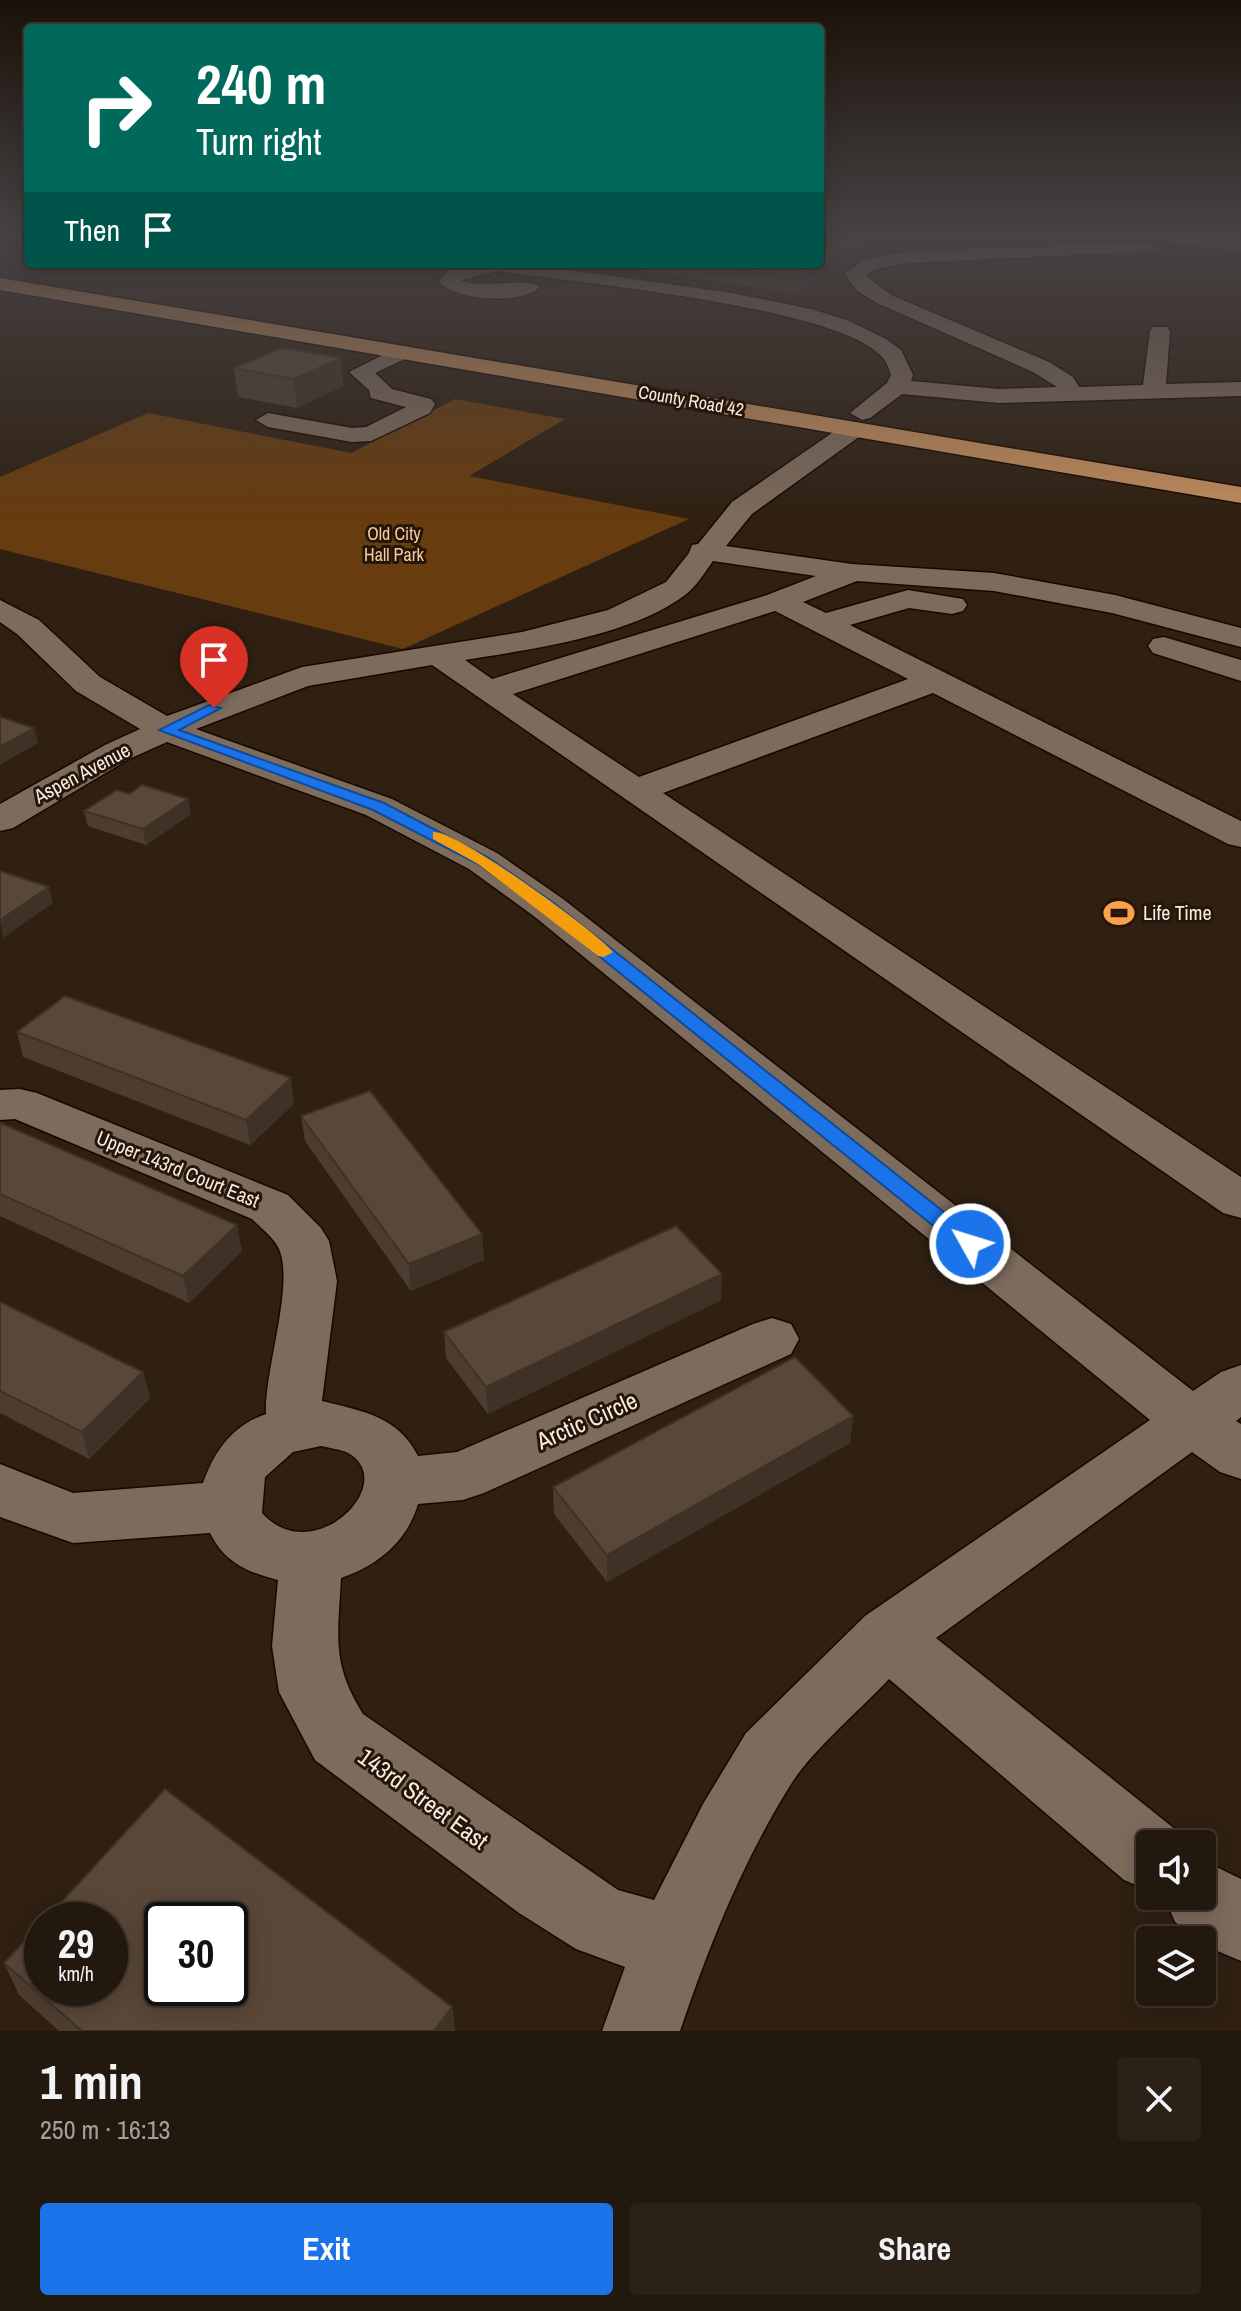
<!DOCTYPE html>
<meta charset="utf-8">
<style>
:root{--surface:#23180e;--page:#2b2117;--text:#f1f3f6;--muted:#a3a09e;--line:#40372e;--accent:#1a73e8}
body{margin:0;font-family:"Archivo Narrow",sans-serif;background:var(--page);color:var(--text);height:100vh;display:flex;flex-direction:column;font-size:30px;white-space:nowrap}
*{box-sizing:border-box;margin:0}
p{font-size:26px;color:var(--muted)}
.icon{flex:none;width:44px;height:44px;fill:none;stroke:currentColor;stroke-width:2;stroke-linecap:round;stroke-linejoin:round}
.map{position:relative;height:2031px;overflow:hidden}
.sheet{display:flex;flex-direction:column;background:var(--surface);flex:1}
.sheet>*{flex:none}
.top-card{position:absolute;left:24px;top:24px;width:800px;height:244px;border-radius:8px;box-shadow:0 4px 20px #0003,0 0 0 2px var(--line);background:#00695c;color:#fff;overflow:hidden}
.controls{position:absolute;left:1136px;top:1830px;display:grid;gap:16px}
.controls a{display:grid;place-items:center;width:80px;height:80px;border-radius:8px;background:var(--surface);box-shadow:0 4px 20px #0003,0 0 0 2px var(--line);font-size:40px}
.speed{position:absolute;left:24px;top:1902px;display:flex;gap:16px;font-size:40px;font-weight:700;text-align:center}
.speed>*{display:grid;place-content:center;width:104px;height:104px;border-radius:50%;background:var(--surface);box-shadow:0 4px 20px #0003,0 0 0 2px var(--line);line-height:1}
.speed small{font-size:20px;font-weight:400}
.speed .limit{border:4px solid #111;border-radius:12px;background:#fff;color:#111}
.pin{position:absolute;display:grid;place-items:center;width:68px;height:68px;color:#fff;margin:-82px -34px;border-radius:50% 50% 50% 0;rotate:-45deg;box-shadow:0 0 8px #0007}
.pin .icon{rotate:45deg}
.me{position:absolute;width:88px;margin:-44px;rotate:309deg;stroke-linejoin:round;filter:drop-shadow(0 0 6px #0008)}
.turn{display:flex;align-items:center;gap:28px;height:168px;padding:0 40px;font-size:36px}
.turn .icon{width:104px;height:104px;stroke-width:2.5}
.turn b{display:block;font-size:56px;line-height:68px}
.then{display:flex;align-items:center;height:76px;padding:0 40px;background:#0003;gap:16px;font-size:30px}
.round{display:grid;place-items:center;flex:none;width:84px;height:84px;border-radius:8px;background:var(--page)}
.overview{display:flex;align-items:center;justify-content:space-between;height:136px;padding:0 40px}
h1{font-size:48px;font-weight:800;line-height:60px}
.action{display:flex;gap:16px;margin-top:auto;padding:16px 40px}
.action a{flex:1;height:92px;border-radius:8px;background:var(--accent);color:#fff;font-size:32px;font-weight:800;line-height:92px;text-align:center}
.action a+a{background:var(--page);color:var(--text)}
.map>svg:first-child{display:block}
.green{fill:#673c0e}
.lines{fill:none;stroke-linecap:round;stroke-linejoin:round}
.minor-casing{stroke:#170901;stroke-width:3}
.highway-casing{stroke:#170901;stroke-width:3}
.minor{fill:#7d6b5b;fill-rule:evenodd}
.highway{fill:#c08b5b;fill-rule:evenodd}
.wall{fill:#4d3d30}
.shaded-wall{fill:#3e3227}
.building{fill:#594738;stroke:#3e3227;stroke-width:2;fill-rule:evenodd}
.route{fill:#1a73e8;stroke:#114b97;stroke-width:2}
.slow{fill:#f59e0b}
.labels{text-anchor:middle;stroke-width:6;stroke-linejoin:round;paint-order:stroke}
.far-street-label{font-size:18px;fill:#f7ece3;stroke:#251609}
.far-park-label{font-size:18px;fill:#f6c9a1;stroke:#251609}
.street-label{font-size:20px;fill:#f7ece3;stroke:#251609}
.poi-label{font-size:20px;fill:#f7ece3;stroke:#251609;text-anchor:start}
.near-street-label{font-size:24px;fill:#f7ece3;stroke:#251609}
</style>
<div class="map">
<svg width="1241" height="2031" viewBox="0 0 1241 2031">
<rect width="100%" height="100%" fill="#2f2012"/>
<polygon class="green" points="455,399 565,419 469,476 689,519 403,649 0,549 0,477 148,413 351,453"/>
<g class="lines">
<g class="minor-casing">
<g id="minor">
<polygon points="1147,236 1198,236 1241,241 1241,251 1156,241"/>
<path d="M1149 242 1155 243V251L909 263 876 269 865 275 891 295 1049 362 1073 377 1079 387 1143 385 1150 331 1153 327H1167L1170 331 1166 384 1241 382V396L999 403 902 394 870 418 862 420 850 413 887 383 891 375C889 370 887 362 883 358 842 307 572 282 498 271L460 280C482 290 529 276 540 287 522 305 456 301 439 282L449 269 456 267 527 264 732 293 811 309 847 320 886 339 901 350 913 375 911 381 999 389 1057 387 1033 372 877 303 857 291 845 274 863 260 909 251Z"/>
<polygon points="401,346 412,352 409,357 375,373 392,389 431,399 435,404 430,413 371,441 352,442 268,427 256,420 268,413 352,428 366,427 406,407 371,398 369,390 349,372"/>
<path d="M854 422 863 424 866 429 863 434 752 514 726 546 852 564 994 573 1115 595 1241 628V647L1112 613 994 591 857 581 803 602 826 613 908 590 963 599 967 605 963 611 952 614 909 608 850 625 1241 821V847L1228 844 933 693 663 793 1241 1177V1218L1223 1213 432 665 308 686 196 729 392 799 497 853 563 899 1193 1391 1221 1372 1241 1365V1417L1236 1421 1241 1424V1479L1220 1472 1192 1452 936 1638 1176 1830 1182 1844H1150V1891L1124 1880 889 1679C861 1709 815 1748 793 1781 744 1858 709 1945 680 2031H602L625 1967 576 1949 519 1913 315 1760 279 1692 272 1646 278 1580C247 1572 225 1563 210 1533L73 1543 0 1517V1464L73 1493 203 1483C215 1450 232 1426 266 1414 264 1370 296 1281 278 1247 273 1237 260 1227 252 1219L15 1119 0 1120V1090L20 1089 37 1093 288 1195 321 1228 329 1241 337 1281 322 1401C362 1411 398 1416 418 1456L457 1452 753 1324 772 1318 791 1324 799 1339 791 1354 484 1493 463 1500 418 1504C407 1542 377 1566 341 1578 338 1636 331 1663 363 1714L618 1890 654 1900 703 1804 746 1733 865 1616 1150 1420 535 917 469 869 366 815 167 742 129 759 13 828 0 831V804L105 745 140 729 76 691 17 634 0 622V600L39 620 100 677 167 716 302 667 522 632 608 610 666 582 689 553 692 545 698 544 732 502 845 424ZM713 561 816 576 767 595 492 679 465 660C532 649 631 636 685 595 696 587 705 572 713 561ZM775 611 908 679 639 777 513 694ZM321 1446C329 1448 338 1449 346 1452 403 1480 314 1571 262 1513L265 1477 293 1452Z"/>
<polygon points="1164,637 1241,660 1241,681 1153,653 1148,646 1153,639"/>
<polygon points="1202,1860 1241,1879 1241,1961 1215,1950 1175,1922 1164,1896 1202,1896"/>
</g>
</g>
<g class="highway-casing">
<polygon id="highway" points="0,278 1241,487 1241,503 0,290"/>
</g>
<use href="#minor" class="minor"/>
<use href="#highway" class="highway"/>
</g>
<g class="wall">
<polygon points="820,236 895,236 797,293 596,264 820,264"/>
<polygon points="341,358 343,386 297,408 238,397 234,368"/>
<polygon points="84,811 191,814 146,845 88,826"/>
<polygon points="17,1032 294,1104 250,1145 23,1057"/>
<polygon points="301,1116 482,1234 484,1260 411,1291 305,1141"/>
<polygon points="0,1123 242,1251 189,1303 0,1216"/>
<polygon points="721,1300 488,1414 446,1358 444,1332"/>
<polygon points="0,1302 143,1372 150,1398 89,1459 0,1413"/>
<polygon points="853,1416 850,1443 607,1582 554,1514 553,1487"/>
<polygon points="4,1963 452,2007 455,2031 59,2031 19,1995"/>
</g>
<g class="shaded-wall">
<polygon points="873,236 895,236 797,293 797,278"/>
<polygon points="341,358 343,386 297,408 294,379"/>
<polygon points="34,728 38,743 0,765 0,747"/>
<polygon points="188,799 191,814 146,845 143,829"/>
<polygon points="49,887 53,903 3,938 0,920"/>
<polygon points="291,1078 294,1104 250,1145 246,1120"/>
<polygon points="237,1225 242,1251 189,1303 183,1276"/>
<polygon points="482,1234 484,1260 411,1291 409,1264"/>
<polygon points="722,1274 721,1300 488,1414 486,1387"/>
<polygon points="143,1372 150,1398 89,1459 82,1432"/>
<polygon points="853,1416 850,1443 607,1582 607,1555"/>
<polygon points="452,2007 455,2031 434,2031"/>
</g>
<g class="building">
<polygon points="820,236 873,236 797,278 695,264 820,264"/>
<polygon points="283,348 341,358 294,379 234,368"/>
<polygon points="0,717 34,728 0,747"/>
<polygon points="142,785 188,799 143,829 84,811 117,790 129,794"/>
<polygon points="0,871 49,887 0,920"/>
<polygon points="65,996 291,1078 246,1120 17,1032"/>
<polygon points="370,1091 482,1234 409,1264 301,1116"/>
<polygon points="0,1123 237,1225 183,1276 0,1194"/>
<polygon points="676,1226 722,1274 486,1387 444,1332"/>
<polygon points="0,1302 143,1372 82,1432 0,1391"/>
<polygon points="795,1357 853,1416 607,1555 553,1487"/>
<path d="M165 1789 452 2007 434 2031H82L4 1963 42 1923V1988H110V1920H45ZM162 1920H230V1988H162Z"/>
</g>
<linearGradient id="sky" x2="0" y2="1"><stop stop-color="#1a120a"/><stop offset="0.45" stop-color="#474244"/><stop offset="1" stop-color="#474244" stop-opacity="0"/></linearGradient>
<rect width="1241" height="520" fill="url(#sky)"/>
<polygon class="route" points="209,705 221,708 179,730 384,803 489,858 555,904 978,1239 981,1244 978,1249 962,1249 543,911 478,864 373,810 159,730"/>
<path class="slow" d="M433 832C454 828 596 931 613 952L604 957 598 956 478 864 433 839Z"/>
<defs>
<g id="stadium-bare" transform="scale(2.4)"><path d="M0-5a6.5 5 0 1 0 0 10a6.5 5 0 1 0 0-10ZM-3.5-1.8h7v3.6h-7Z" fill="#f8a14a" stroke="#251609" stroke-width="2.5" paint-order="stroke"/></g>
</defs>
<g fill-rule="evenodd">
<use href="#stadium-bare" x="1119" y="913"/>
</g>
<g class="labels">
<g class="far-street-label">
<text transform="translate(691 401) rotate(10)" y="6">County Road 42</text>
</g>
<g class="far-park-label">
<text x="394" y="540">Old City<tspan x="394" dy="21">Hall Park</tspan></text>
</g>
<g class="street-label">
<text transform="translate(82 773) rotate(-28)" y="7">Aspen Avenue</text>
<text transform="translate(178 1169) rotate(22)" y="7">Upper 143rd Court East</text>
</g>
<g class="poi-label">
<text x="1143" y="920">Life Time</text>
</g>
<g class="near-street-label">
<text transform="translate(587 1421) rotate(-24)" y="8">Arctic Circle</text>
<text transform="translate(423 1799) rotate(36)" y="8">143rd Street East</text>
</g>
</g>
</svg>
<div class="controls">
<a><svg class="icon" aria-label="sound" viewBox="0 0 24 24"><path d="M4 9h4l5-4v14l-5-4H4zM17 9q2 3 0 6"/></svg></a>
<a><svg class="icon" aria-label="layers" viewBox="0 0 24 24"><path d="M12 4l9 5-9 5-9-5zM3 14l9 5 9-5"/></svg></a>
</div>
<div class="speed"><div>29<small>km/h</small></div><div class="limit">30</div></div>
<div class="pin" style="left:214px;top:708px;background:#d93025"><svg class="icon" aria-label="arrive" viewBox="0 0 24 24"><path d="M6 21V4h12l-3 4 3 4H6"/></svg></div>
<svg class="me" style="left:970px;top:1244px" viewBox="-20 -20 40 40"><circle r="17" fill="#1a73e8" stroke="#fff" stroke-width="3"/><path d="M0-11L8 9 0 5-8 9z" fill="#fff"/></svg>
<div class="top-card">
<div class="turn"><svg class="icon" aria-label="right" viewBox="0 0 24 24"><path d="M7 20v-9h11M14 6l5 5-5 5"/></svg><div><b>240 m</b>Turn right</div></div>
<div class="then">Then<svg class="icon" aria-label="arrive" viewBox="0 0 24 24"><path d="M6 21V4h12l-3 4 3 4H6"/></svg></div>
</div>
</div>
<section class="sheet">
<div class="overview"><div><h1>1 min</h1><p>250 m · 16:13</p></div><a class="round"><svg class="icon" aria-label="close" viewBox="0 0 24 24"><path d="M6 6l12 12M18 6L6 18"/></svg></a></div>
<div class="action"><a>Exit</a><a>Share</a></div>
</section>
